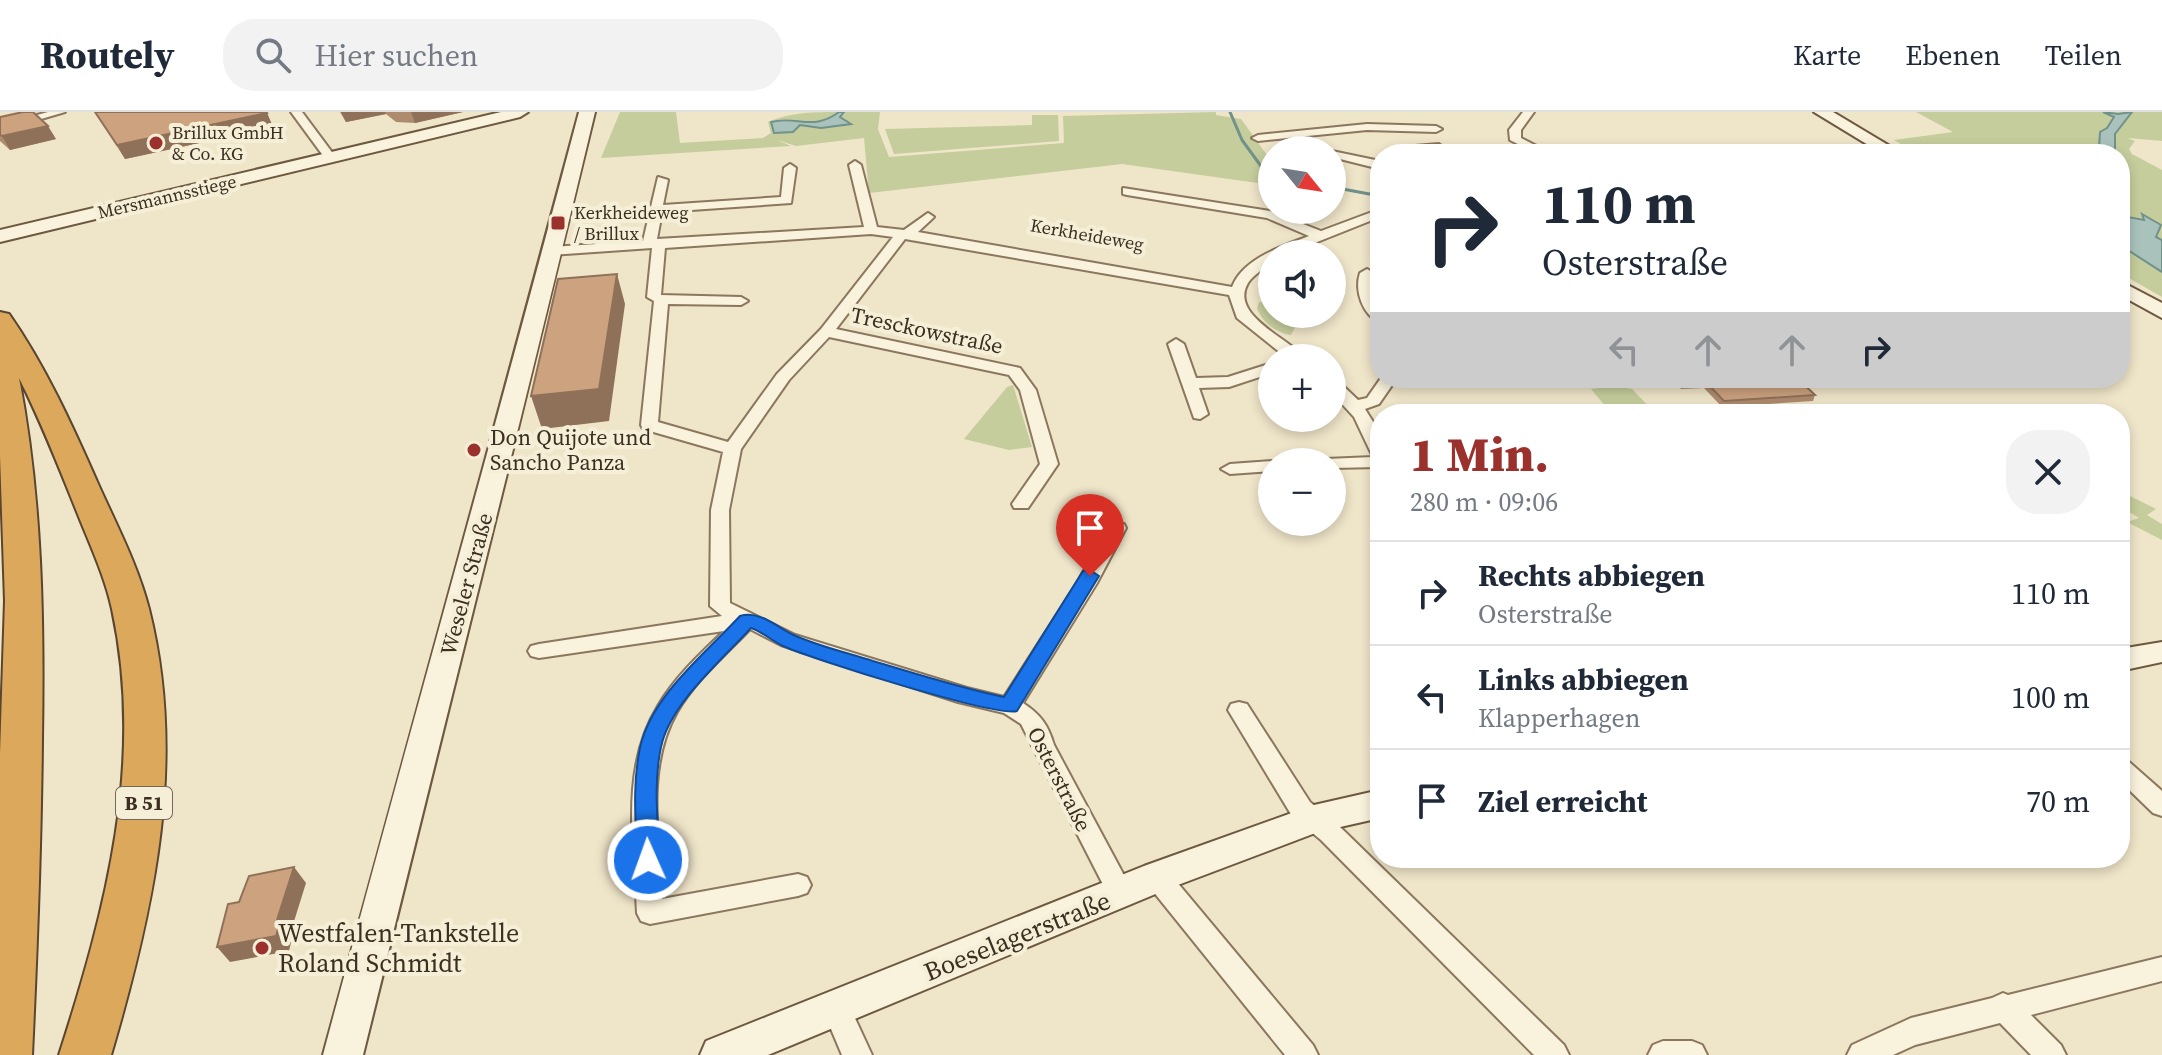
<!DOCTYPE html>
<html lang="de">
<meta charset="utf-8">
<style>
:root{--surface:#fff;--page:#f2f2f3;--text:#1f2937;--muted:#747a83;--line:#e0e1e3;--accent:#9a312d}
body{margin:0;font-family:"Source Serif 4",serif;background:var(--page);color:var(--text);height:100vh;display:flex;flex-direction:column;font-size:30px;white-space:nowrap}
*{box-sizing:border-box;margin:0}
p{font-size:26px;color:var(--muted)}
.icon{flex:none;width:44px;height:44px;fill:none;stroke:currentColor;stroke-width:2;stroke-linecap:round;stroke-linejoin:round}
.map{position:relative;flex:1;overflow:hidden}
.side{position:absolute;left:1370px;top:292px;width:760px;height:464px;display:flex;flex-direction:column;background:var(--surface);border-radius:32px;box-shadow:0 4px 12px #0003}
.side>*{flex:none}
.banner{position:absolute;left:1370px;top:32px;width:760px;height:244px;border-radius:32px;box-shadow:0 4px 12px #0003;background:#fff;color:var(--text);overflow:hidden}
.needle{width:52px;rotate:120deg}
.fabs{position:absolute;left:1258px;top:24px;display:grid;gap:16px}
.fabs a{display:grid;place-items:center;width:88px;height:88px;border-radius:50%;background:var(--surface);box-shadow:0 4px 12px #0003;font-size:40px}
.pin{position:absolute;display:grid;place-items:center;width:68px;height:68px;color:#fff;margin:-82px -34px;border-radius:50% 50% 50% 0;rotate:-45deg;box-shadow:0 0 8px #0007}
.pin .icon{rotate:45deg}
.me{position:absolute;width:88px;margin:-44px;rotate:358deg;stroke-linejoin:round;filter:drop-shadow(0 0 6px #0008)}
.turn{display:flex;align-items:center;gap:28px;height:168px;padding:0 40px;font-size:36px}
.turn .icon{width:104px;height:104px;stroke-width:2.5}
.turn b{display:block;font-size:56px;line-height:68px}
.lanes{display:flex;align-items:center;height:76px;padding:0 40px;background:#0003;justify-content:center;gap:40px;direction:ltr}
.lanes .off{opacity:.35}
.round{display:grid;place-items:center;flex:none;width:84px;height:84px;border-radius:32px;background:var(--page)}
.headline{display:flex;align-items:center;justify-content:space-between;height:136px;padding:0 40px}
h1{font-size:48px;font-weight:800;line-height:60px;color:var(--accent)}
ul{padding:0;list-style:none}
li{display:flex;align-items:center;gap:24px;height:104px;padding:0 40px;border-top:2px solid var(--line)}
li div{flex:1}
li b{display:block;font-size:30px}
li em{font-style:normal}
header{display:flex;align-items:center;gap:48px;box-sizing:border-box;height:112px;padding:0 40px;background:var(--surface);border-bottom:2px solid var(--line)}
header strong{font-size:38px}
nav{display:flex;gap:44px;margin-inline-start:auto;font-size:28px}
.search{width:560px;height:72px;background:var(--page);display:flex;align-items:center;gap:20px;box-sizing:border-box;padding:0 28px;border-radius:32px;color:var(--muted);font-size:30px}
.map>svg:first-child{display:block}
.green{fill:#c6cd9c}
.water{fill:#a9c3bc;stroke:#70928b;stroke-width:2}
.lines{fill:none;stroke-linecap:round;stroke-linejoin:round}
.stream{stroke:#70928b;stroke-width:3}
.street-casing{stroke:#8b775d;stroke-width:4}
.secondary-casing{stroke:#6d5840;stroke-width:4}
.highway-casing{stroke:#594531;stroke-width:4}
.street{fill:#f9f2dc;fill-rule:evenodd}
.secondary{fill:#f9f2dc;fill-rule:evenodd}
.highway{fill:#dca85b;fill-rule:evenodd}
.wall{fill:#af8b6d}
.shaded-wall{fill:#8f7159}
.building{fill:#cca27f;stroke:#8f7159;stroke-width:2}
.route{fill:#1a73e8;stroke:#114b97;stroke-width:2}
.poi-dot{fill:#9a312d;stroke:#f6efd8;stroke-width:3}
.labels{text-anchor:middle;stroke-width:8;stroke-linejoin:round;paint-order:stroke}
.far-poi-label{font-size:18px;fill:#3c2f21;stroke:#f6efd8;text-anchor:start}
.far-street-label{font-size:18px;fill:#3c2f21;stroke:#f6efd8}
.shield{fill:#f6efd8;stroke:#746958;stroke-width:2}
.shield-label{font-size:20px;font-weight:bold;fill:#3c2f21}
.street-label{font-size:22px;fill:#3c2f21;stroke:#f6efd8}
.poi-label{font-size:22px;fill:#3c2f21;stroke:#f6efd8;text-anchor:start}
.near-poi-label{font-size:26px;fill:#3c2f21;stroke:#f6efd8;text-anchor:start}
.near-street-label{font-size:26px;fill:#3c2f21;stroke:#f6efd8}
</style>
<header>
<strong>Routely</strong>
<div class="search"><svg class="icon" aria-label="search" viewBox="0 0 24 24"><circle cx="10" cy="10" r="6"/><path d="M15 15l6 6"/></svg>Hier suchen</div>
<nav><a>Karte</a><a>Ebenen</a><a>Teilen</a></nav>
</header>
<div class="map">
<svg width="2162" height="943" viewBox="0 0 2162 943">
<rect width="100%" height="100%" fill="#efe5c9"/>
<g class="green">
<path d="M620 0H676L680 31 763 26 771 21 768 10C791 0 814 0 839 0L819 10 784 8 795 15C804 12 830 14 840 14L845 7 840 5 844 0H880L878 17 889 45 1064 31 1063 4 1216 0V3L1241 7 1272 50V73L1122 52 869 81 864 26 796 34 777 28 791 34 601 46Z"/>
<polygon points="1916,0 2162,0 2162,29 2128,26 2135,29 2129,37 2132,42 2162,58 2162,185 2120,161 2120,42 1917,42 1894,28 1953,20"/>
<polygon points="1032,3 1058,3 1059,29 894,42 885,17 1032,13"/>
<path d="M1259 190 1272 191V202H1302L1291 223C1277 221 1262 211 1257 196Z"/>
<polygon points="1013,273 1032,335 1009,338 964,327 1007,275"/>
<polygon points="1615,274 1632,277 1656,302 1612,302 1591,277"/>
<polygon points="2120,384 2130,384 2156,397 2147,403 2162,412 2162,428 2127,410 2139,406 2120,394"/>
</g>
<g class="water">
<path d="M839 0H844L840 5 851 12 821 16 800 13 793 20 774 21 771 10C797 3 812 20 839 0Z"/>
<polygon points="2103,0 2118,2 2132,0 2115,22 2115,42 2081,36 2078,38 2084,42 2011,42 1993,33 2099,36 2100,20 2107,16 2114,5"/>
<polygon points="2142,102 2161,113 2156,125 2162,128 2162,160 2120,133 2120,111 2124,112 2128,105 2144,108"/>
</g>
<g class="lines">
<g class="stream">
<polyline points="1230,0 1242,28 1266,61 1272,64"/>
<polyline points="1810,42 1846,38"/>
<polyline points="1332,75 1380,84"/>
</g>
<g class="street-casing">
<g id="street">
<polygon points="48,0 65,0 0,19 0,13"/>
<polygon points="291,0 302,0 337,47 335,49 327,49"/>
<polygon points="1523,0 1534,0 1521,18 1521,26 1552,42 1537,42 1510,28 1509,18"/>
<polygon points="1367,12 1436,14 1442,17 1436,20 1367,18 1258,29 1252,26 1258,23"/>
<polygon points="1332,39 1380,49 1380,57 1332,45"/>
<path d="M855 49 861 53 877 115 904 118 928 101 934 105 918 120 1232 175C1243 146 1283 134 1309 124L1267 106 1127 83 1123 82V76L1270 99 1321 119 1380 97V105L1287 142H1272V150C1265 156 1253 163 1248 171 1229 203 1288 226 1305 246H1287L1237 206 1229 183 905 127 836 217 1020 256 1036 278 1058 352 1028 396H1014L1012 392 1040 352 1020 278 1009 263 829 225 789 268 741 337 729 398 730 491 795 523 967 576 1004 585 1077 471 1110 412H1124L1126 416 1097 471 1023 591C1041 603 1048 613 1054 633L1134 782 1130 790 1121 793 1112 790 1021 612 1004 601 958 590 781 533 750 517C725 543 695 569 677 600 645 656 659 727 662 787L798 762 807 765 811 773 807 781 798 784 650 812 641 809 637 801C634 733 620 655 658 594 675 565 700 542 724 519L539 546 531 544 528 539 531 534 539 532 722 504 710 494 711 398 723 340 643 317 641 313 654 189 647 185 652 136 551 143 544 139 551 135 643 129 658 65 668 68 663 93 781 85 784 56 790 52 796 56 791 91 662 100 657 127 864 115 849 53ZM871 122 893 125 821 217 777 262 728 330 658 310 668 192 741 193 748 189 741 185 661 183 665 136Z"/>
<path d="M1367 157 1374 161C1368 180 1380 193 1380 211 1363 203 1354 179 1360 161Z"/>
<polygon points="1176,227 1184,232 1196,266 1228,265 1272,251 1272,261 1229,275 1199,276 1208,302 1200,307 1194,306 1168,232"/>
<polygon points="1381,266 1397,266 1379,292 1365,297 1380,321 1380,355 1332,356 1332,350 1324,350 1326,347 1373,345 1354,305 1332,281 1332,267 1338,269 1358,288 1367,286"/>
<polygon points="1272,349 1277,350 1272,350 1272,359 1230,362 1221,357 1230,352"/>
<polygon points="1239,590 1247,592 1310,690 1339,714 1564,933 1569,943 1534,943 1321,728 1292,704 1228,598 1231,592"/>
<polygon points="2120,646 2128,649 2162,679 2162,704 2153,701 2120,669"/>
<polygon points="1157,754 1166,757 1313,933 1318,943 1285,943 1148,773 1144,765 1148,757"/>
<polygon points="2162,845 2162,869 2031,903 2061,933 2066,943 2031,943 2000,911 1915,933 1893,943 1847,943 1852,933 1911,906 1992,886 2003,881 2008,883"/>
<polygon points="837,885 847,889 872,943 842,943 823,898 827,889"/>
<polygon points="1663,929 1692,929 1702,933 1707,943 1648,943 1653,933"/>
</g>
</g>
<g class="secondary-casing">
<g id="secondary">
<polygon points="501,0 528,0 520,5 0,130 0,118"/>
<path d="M579 0H595C520 315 440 628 363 943H323C407 628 496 315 579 0Z"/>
<polygon points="1814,0 1833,0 1903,42 1883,42"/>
<polygon points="2120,169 2162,191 2162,206 2120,183"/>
<polygon points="2162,530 2162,550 2120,559 2120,537"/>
<polygon points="1380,678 1380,706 1318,720 1170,776 768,943 700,943 706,929 1144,754 1314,693"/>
</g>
</g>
<g class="highway-casing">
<path id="highway" d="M0 200 9 202C46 255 73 315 99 374 117 414 138 454 149 497 187 648 154 797 111 943H59C106 798 145 649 112 497 105 465 91 435 79 405 60 358 42 311 19 266 42 385 44 507 42 628 41 733 37 838 32 943H0V641L5 489 0 344Z"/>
</g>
<use href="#street" class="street"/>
<use href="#secondary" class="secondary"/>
<use href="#highway" class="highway"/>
</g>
<g class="wall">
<polygon points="95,0 267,1 273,15 125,47"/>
<polygon points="340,0 463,0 415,11 396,10 386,2 346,10"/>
<polygon points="0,5 56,27 10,38 0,29"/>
<polygon points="1414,33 1455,42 1413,42"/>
<polygon points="1671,266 1797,266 1815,283 1813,289 1722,295 1704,276 1681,277"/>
<polygon points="1875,266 1950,266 1943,272 1922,276 1892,272"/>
</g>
<g class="shaded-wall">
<polygon points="341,0 385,0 386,2 346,10"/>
<polygon points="411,0 463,0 415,11"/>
<polygon points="267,1 273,15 125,47 117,33"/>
<polygon points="48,14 56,27 10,38 2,24"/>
<polygon points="617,162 625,192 609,309 542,317 531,284"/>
<polygon points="1927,266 1950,266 1943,272 1922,276"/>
<polygon points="294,755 306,771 291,819 293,822 289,839 230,850 217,835 277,808"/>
</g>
<g class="building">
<polygon points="23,0 33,0 48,14 2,24 0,23 0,5"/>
<polygon points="95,0 266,0 267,1 117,33"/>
<polygon points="1439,31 1455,42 1426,42 1414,33"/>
<polygon points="617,162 599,277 531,284 558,167"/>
<polygon points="1678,266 1797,266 1815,283 1724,289 1706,270 1683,271"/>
<polygon points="294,755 277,808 281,807 276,824 217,835 228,792 239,790 249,764"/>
</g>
<path class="route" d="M1090 458 1099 464 1017 599C995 605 812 547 783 534 772 529 763 520 751 516 721 549 670 592 661 635 653 672 658 711 660 748L657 755 648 758 640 755 637 748C636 711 632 673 640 636 651 584 705 542 740 504 761 498 779 517 796 524 821 535 848 541 873 549 917 562 960 576 1004 585L1083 459Z"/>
<g class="poi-dot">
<circle cx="156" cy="31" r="8"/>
<rect x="550" y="103" width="16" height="16" rx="4"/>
<circle cx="474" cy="338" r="8"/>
<circle cx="262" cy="836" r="8"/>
</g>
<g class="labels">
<g class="far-poi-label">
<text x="172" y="27">Brillux GmbH<tspan x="172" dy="21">&amp; Co. KG</tspan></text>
<text x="574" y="107">Kerkheideweg<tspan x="574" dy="21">/ Brillux</tspan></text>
</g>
<g class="far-street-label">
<text transform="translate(167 85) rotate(-13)" y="6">Mersmannsstiege</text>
<text transform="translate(1087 123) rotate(10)" y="6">Kerkheideweg</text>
</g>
<rect class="shield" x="116" y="675" width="56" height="32" rx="6"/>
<g class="shield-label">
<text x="144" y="698">B 51</text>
</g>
<g class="street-label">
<text transform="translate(927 218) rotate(12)" y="8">Tresckowstraße</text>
<text transform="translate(466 472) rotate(-75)" y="8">Weseler Straße</text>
<text transform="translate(1060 667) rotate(63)" y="8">Osterstraße</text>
</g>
<g class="poi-label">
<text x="490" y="333">Don Quijote und<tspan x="490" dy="25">Sancho Panza</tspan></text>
</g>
<g class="near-poi-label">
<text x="278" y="830">Westfalen-Tankstelle<tspan x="278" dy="30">Roland Schmidt</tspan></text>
</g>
<g class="near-street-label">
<text transform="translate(1017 824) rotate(-22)" y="9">Boeselagerstraße</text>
</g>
</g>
</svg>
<div class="fabs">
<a><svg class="needle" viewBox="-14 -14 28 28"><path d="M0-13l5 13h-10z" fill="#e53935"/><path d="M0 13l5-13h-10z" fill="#747a83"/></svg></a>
<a><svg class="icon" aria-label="sound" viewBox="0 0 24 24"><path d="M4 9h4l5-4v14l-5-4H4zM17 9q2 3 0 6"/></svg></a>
<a>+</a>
<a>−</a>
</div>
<div class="pin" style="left:1090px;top:464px;background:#d93025"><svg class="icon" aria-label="arrive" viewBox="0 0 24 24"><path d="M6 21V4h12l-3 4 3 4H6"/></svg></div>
<svg class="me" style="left:648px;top:748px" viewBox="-20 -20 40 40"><circle r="17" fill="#1a73e8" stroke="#fff" stroke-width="3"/><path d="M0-11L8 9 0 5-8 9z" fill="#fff"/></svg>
<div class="banner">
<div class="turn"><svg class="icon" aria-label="right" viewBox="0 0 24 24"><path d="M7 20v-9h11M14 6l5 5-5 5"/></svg><div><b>110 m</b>Osterstraße</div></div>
<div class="lanes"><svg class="icon off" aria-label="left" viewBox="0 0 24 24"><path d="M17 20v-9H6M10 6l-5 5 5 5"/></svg><svg class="icon off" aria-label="ahead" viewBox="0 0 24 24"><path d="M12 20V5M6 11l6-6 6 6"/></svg><svg class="icon off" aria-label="ahead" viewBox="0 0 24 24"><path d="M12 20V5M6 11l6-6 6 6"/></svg><svg class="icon" aria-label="right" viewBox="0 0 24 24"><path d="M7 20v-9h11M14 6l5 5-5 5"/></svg></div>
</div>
<section class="side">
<div class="headline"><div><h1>1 Min.</h1><p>280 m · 09:06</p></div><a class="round"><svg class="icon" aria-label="close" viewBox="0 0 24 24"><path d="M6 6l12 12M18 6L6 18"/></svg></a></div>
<ul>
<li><svg class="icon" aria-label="right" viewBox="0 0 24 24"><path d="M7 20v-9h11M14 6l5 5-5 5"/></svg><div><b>Rechts abbiegen</b><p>Osterstraße</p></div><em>110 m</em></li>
<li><svg class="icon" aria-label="left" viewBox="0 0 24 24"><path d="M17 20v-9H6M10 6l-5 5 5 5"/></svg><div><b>Links abbiegen</b><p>Klapperhagen</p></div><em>100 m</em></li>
<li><svg class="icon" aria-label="arrive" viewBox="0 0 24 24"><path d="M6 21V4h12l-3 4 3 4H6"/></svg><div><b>Ziel erreicht</b></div><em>70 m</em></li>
</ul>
</section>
</div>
